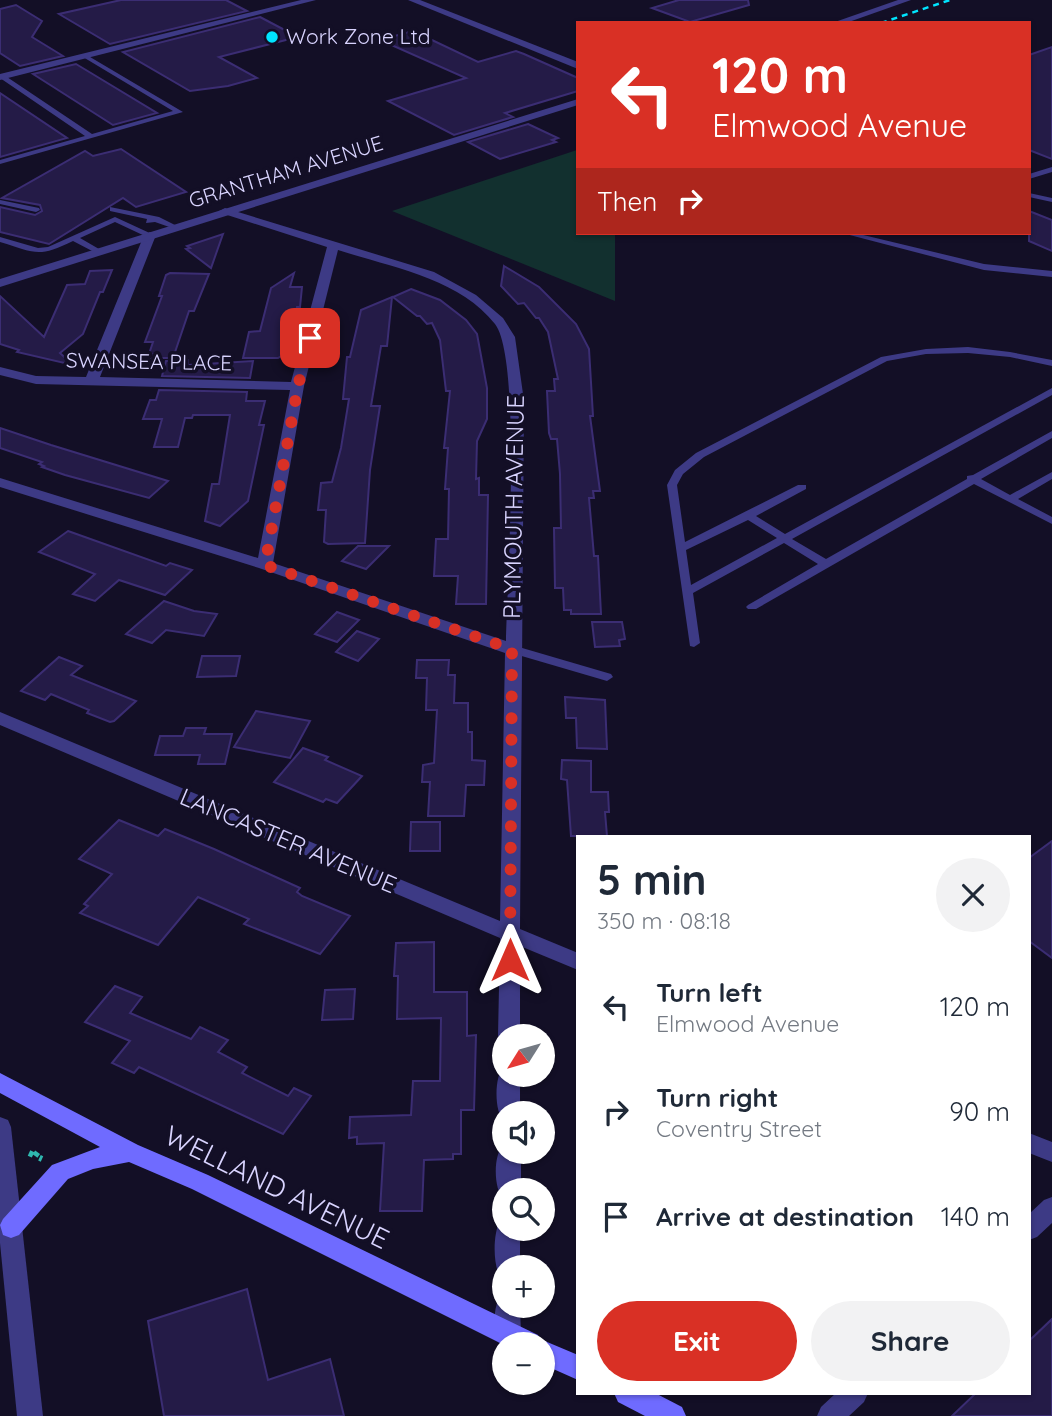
<!DOCTYPE html>
<meta charset="utf-8">
<style>
:root{--surface:#fff;--page:#f2f2f3;--text:#1f2937;--muted:#747a83;--accent:#d93025}
body{margin:0;font-family:Quicksand,sans-serif;background:var(--page);color:var(--text);height:100vh;display:flex;flex-direction:column;font-size:26px;white-space:nowrap}
*{box-sizing:border-box;margin:0}
p{font-size:23px;color:var(--muted)}
.icon{flex:none;width:38px;height:38px;fill:none;stroke:currentColor;stroke-width:2;stroke-linecap:round;stroke-linejoin:round}
.map{position:relative;flex:1;overflow:hidden}
.side{position:absolute;left:576px;top:835px;width:455px;height:560px;display:flex;flex-direction:column;background:var(--surface);border-radius:0px;box-shadow:0 2px 5px #0004}
.side>*{flex:none}
.top-card{position:absolute;left:576px;top:21px;width:455px;height:214px;border-radius:0px;box-shadow:0 2px 5px #0004;background:#d93025;color:#fff;overflow:hidden}
.needle{width:46px;rotate:233deg}
.tools{position:absolute;left:492px;top:1024px;display:grid;gap:14px}
.tools a{display:grid;place-items:center;width:63px;height:63px;border-radius:50%;background:var(--surface);box-shadow:0 2px 5px #0004;font-size:35px}
.pin{position:absolute;display:grid;place-items:center;width:60px;height:60px;color:#fff;margin:-30px;border-radius:14px;box-shadow:0 4px 10px #0006}
.me{position:absolute;width:77px;margin:-38px;rotate:0deg;stroke-linejoin:round;filter:drop-shadow(0 0 5px #0008)}
.turn{display:flex;align-items:center;gap:24px;height:147px;padding:0 21px;font-size:32px}
.turn .icon{width:91px;height:91px;stroke-width:2.5}
.turn b{display:block;font-size:49px;line-height:60px}
.then{display:flex;align-items:center;height:66px;padding:0 21px;background:#0003;gap:14px;font-size:26px}
.round{display:grid;place-items:center;flex:none;width:74px;height:74px;border-radius:37px;background:var(--page)}
.headline{display:flex;align-items:center;justify-content:space-between;height:119px;padding:0 21px}
h1{font-size:42px;font-weight:700;line-height:52px}
.action{display:flex;gap:14px;margin-top:auto;padding:14px 21px}
.action a{flex:1;height:80px;border-radius:42px;background:var(--accent);color:#fff;font-size:28px;font-weight:700;line-height:80px;text-align:center}
.action a+a{background:var(--page);color:var(--text)}
ul{padding:0;list-style:none}
li{display:flex;align-items:center;gap:21px;height:105px;padding:0 21px}
li div{flex:1}
li b{display:block;font-size:26px}
li em{font-style:normal}
.map>svg:first-child{display:block}
.green{fill:#12302f}
.building{fill:#241b47;stroke:#3b2d73;stroke-width:2}
.lines{fill:none;stroke-linecap:round;stroke-linejoin:round}
.path{stroke:#2fb8b0;stroke-width:6;stroke-dasharray:4.5 7;stroke-linecap:butt}
.service{fill:#3d3a85;fill-rule:evenodd}
.minor{fill:#3d3a85;fill-rule:evenodd}
.tertiary{fill:#3d3a85;fill-rule:evenodd}
.secondary{fill:#6f6bff;fill-rule:evenodd}
.rail{stroke:#00e5ff;stroke-width:2.5;stroke-dasharray:6 5;stroke-linecap:butt}
.route{stroke:#d93025;stroke-width:12;stroke-dasharray:0 21.6}
.poi-dot{fill:#00e5ff;stroke:#130f26;stroke-width:2.5}
.labels{text-anchor:middle;stroke-width:7;stroke-linejoin:round;paint-order:stroke}
.far-poi-label{font-size:21px;fill:#d9d4ff;stroke:#130f26;text-anchor:start}
.far-street-label{font-size:21px;fill:#d9d4ff;stroke:#130f26}
.street-label{font-size:24px;fill:#d9d4ff;stroke:#130f26}
.near-street-label{font-size:28px;fill:#d9d4ff;stroke:#130f26}
</style>
<div class="map">
<svg width="1052" height="1416" viewBox="0 0 1052 1416">
<rect width="100%" height="100%" fill="#130f26"/>
<polygon class="green" points="577,150 578,233 615,233 615,301 392,211"/>
<g class="building">
<polygon points="121,0 226,0 247,11 110,44 59,14"/>
<polygon points="679,0 748,0 749,5 690,22 652,8"/>
<polygon points="16,5 42,21 32,37 63,56 20,66 0,53 0,9"/>
<polygon points="260,17 298,37 219,57 257,78 228,86 190,91 123,52"/>
<polygon points="413,31 478,62 516,51 524,54 578,78 578,91 505,113 513,117 454,135 388,101 466,78 380,40"/>
<polygon points="1052,47 1052,159 1029,150 1029,55"/>
<polygon points="76,64 157,113 113,125 33,74"/>
<polygon points="0,93 67,138 0,157"/>
<polygon points="528,124 558,138 552,140 556,142 500,159 468,142"/>
<polygon points="121,149 186,192 136,207 123,198 49,244 0,232 0,207 35,215 42,211 40,205 2,198 85,151 93,156"/>
<polygon points="1029,211 1052,220 1052,251 1029,241"/>
<polygon points="223,234 211,268 186,249 190,248 187,246"/>
<polygon points="504,266 539,287 576,324 589,349 593,416 590,416 600,491 593,491 594,498 589,498 594,556 598,556 601,614 571,614 571,610 564,610 563,588 555,588 554,528 561,528 560,474 557,439 551,439 549,433 547,391 555,391 554,379 558,379 548,332 539,318 536,318 524,303 518,304 501,286"/>
<polygon points="112,270 103,292 100,292 83,334 60,353 73,365 17,352 19,350 0,344 0,296 44,337 67,285 85,284 90,271"/>
<polygon points="170,273 209,274 194,311 189,311 173,358 151,358 153,354 149,354 153,342 145,342 162,296 159,296 166,275"/>
<polygon points="294,273 290,287 302,287 300,307 297,307 286,353 278,358 243,358 249,332 260,331 271,288"/>
<polygon points="411,289 440,300 466,320 477,334 487,388 487,419 477,441 476,479 479,478 479,495 488,495 486,604 456,604 458,576 434,576 436,539 448,539 449,489 445,489 448,448 444,448 450,391 446,391 440,340 432,323 427,324 420,316 417,316 393,297"/>
<polygon points="392,297 387,346 381,346 371,406 380,406 370,470 365,543 328,544 324,542 326,510 318,510 321,483 332,482 341,448 349,399 343,399 347,357 350,357 361,310"/>
<polygon points="188,360 188,365 253,361 250,378 162,376 166,361"/>
<polygon points="159,390 247,392 246,401 265,401 259,425 264,425 248,501 220,526 205,521 212,484 219,484 230,415 193,415 192,418 185,418 178,447 154,447 162,419 143,419 150,400 156,400"/>
<polygon points="0,428 51,445 168,481 149,498 65,475 42,467 44,466 39,464 42,462 0,448"/>
<polygon points="68,531 166,566 170,563 192,570 165,595 119,580 95,601 73,594 95,574 39,552"/>
<polygon points="358,546 389,546 366,569 342,561"/>
<polygon points="164,601 194,611 217,614 204,636 166,630 152,643 126,634"/>
<polygon points="337,612 359,620 337,642 315,634"/>
<polygon points="592,622 622,622 625,639 619,640 620,646 595,647"/>
<polygon points="357,631 379,639 358,661 336,652"/>
<polygon points="202,656 240,656 236,676 197,677"/>
<polygon points="59,657 82,666 71,675 136,701 114,721 110,722 87,713 89,710 51,694 45,700 21,691"/>
<polygon points="417,660 449,660 448,675 455,675 454,703 468,703 468,732 472,732 472,760 485,761 484,785 466,785 464,816 428,816 430,782 422,782 423,765 434,763 437,710 426,710 427,678 416,678"/>
<polygon points="565,697 605,700 607,749 577,748 576,718 566,718"/>
<polygon points="256,711 310,721 290,758 234,747"/>
<polygon points="186,728 206,728 204,734 232,734 225,764 198,764 200,755 155,755 160,736 183,736"/>
<polygon points="303,748 328,757 325,760 362,776 337,803 326,799 323,802 274,782"/>
<polygon points="562,760 591,761 591,792 608,792 609,812 605,812 607,836 571,836 567,780 561,779"/>
<polygon points="119,820 158,836 165,829 214,849 300,888 297,892 302,896 350,916 320,954 244,924 249,919 198,897 158,945 80,913 88,906 84,904 112,874 79,859"/>
<polygon points="411,822 440,822 440,851 410,851"/>
<polygon points="1052,841 1052,958 1029,941 1029,858"/>
<polygon points="434,942 434,992 467,992 467,1036 476,1035 474,1110 461,1110 461,1154 453,1154 453,1159 424,1160 422,1211 380,1211 384,1143 357,1144 357,1137 349,1138 350,1117 411,1115 413,1081 440,1081 441,1018 397,1019 398,976 394,976 396,943"/>
<polygon points="115,986 142,997 130,1013 191,1039 200,1027 228,1040 218,1052 247,1067 242,1073 288,1096 294,1088 311,1096 283,1134 139,1067 134,1073 112,1063 130,1041 85,1022"/>
<polygon points="355,989 353,1019 322,1020 325,990"/>
<polygon points="247,1289 268,1380 330,1359 344,1416 164,1416 148,1321"/>
<polygon points="1052,1319 1052,1416 952,1416 976,1393 1029,1393 1029,1341"/>
</g>
<g class="lines">
<g class="path">
<polyline points="29,1153 42,1159"/>
<polyline points="35,1156 40,1149"/>
</g>
<g class="service">
<polygon points="85,54 183,112 0,164 0,160 85,136 0,78 0,74 4,75 92,134 173,111 83,57 83,55"/>
<polygon points="1052,167 1052,172 1029,179 1029,174"/>
<polygon points="1029,193 1052,198 1052,202 1029,197"/>
<polygon points="0,200 39,208 40,210 36,212 0,204"/>
<polygon points="110,207 159,217 179,227 175,229 155,222 146,223 147,219 110,211"/>
<path d="M115 217 154 235 147 237 115 222 80 238 99 249V253H96L73 241C38 258 36 253 0 242V237L38 248 48 247Z"/>
<polygon points="842,233 855,233 984,264 1052,271 1052,277 984,270"/>
<path d="M968 347 1010 352 1052 360V366L1010 357 968 353 926 354 887 361 704 457 683 474 677 485 685 542 798 485H806V489L756 516 785 534 1052 388V395L792 539 826 559 967 479V476L973 475 1052 431V438L981 479 1010 495 1052 472V479L1018 499 1052 517V524L974 484 756 609H748L746 607 748 605 818 564 784 543 693 593 700 643 694 647 690 646 667 485 675 470 696 453 881 357 926 349ZM748 520 777 538 691 585 686 550Z"/>
<polygon points="512,645 611,674 613,677 607,681 508,652 506,649"/>
</g>
<g class="minor">
<polygon points="301,0 316,0 0,80 0,74"/>
<polygon points="408,0 420,0 578,62 578,69"/>
<path d="M225 208 434 272 476 295 503 318 515 337 524 401 520 929 578 953V970L520 946V1036H504V1043L498 1036 500 938 0 725V712L500 921 505 653 259 568 0 487V478L258 558 290 390 36 384 0 375V367L36 376 86 377 144 235 150 232 156 235 100 377 291 382 327 247 221 213 219 211ZM338 250C390 267 459 278 495 324 522 359 507 585 506 641L273 563 304 386Z"/>
<path d="M504 1066V1074H520V1113H504V1121C494 1112 494 1076 504 1066Z"/>
<polygon points="1029,1133 1052,1142 1052,1162 1029,1153"/>
<path d="M504 1144V1152H521V1190H504V1199C493 1190 493 1153 504 1144Z"/>
<polygon points="1052,1197 1052,1223 1037,1237 1029,1240 1029,1214 1044,1200"/>
<path d="M504 1219V1228H520V1267H504V1277L499 1275C493 1261 493 1235 500 1220Z"/>
<path d="M504 1296V1306H520L521 1334 514 1344 499 1343C493 1329 493 1311 499 1298Z"/>
<polygon points="836,1393 868,1393 864,1402 849,1416 817,1416 821,1407"/>
</g>
<g class="tertiary">
<polygon points="898,0 911,0 846,23 832,23"/>
<polygon points="578,99 578,105 0,287 0,279"/>
<polygon points="0,1117 8,1120 11,1127 43,1416 17,1416 0,1243"/>
</g>
<g class="secondary">
<polygon points="0,1073 138,1145 208,1175 538,1335 540,1339 578,1355 578,1380 542,1364 542,1344 504,1345 192,1189 129,1162 93,1169 68,1179 19,1235 11,1238 3,1235 0,1225 3,1219 52,1165 100,1147 0,1093"/>
<polygon points="614,1393 655,1393 682,1407 686,1416 645,1416 618,1402"/>
</g>
<polyline class="rail" points="881,23 950,0"/>
</g>
<g class="lines">
<polyline class="route" points="310,338 298,386 265,565 512,649 510,960"/>
</g>
<circle class="poi-dot" cx="272" cy="37" r="7"/>
<g class="labels">
<g class="far-poi-label">
<text x="286" y="44">Work Zone Ltd</text>
</g>
<g class="far-street-label">
<text transform="translate(286 172) rotate(-17)" y="7">GRANTHAM AVENUE</text>
<text transform="translate(149 362) rotate(1)" y="7">SWANSEA PLACE</text>
</g>
<g class="street-label">
<text transform="translate(514 507) rotate(-89)" y="8">PLYMOUTH AVENUE</text>
<text transform="translate(288 841) rotate(23)" y="8">LANCASTER AVENUE</text>
</g>
<g class="near-street-label">
<text transform="translate(277 1187) rotate(26)" y="10">WELLAND AVENUE</text>
</g>
</g>
</svg>
<div class="tools">
<a><svg class="needle" viewBox="-14 -14 28 28"><path d="M0-13l5 13h-10z" fill="#e53935"/><path d="M0 13l5-13h-10z" fill="#747a83"/></svg></a>
<a><svg class="icon" aria-label="sound" viewBox="0 0 24 24"><path d="M4 9h4l5-4v14l-5-4H4zM17 9q2 3 0 6"/></svg></a>
<a><svg class="icon" aria-label="search" viewBox="0 0 24 24"><circle cx="10" cy="10" r="6"/><path d="M15 15l6 6"/></svg></a>
<a>+</a>
<a>−</a>
</div>
<div class="pin" style="left:310px;top:338px;background:#d93025"><svg class="icon" aria-label="arrive" viewBox="0 0 24 24"><path d="M6 21V4h12l-3 4 3 4H6"/></svg></div>
<svg class="me" style="left:510px;top:960px" viewBox="-20 -20 40 40"><path d="M0-17L14 15 0 8-14 15z" fill="#d93025" stroke="#fff" stroke-width="4"/></svg>
<div class="top-card">
<div class="turn"><svg class="icon" aria-label="left" viewBox="0 0 24 24"><path d="M17 20v-9H6M10 6l-5 5 5 5"/></svg><div><b>120 m</b>Elmwood Avenue</div></div>
<div class="then">Then<svg class="icon" aria-label="right" viewBox="0 0 24 24"><path d="M7 20v-9h11M14 6l5 5-5 5"/></svg></div>
</div>
<section class="side">
<div class="headline"><div><h1>5 min</h1><p>350 m · 08:18</p></div><a class="round"><svg class="icon" aria-label="close" viewBox="0 0 24 24"><path d="M6 6l12 12M18 6L6 18"/></svg></a></div>
<ul>
<li><svg class="icon" aria-label="left" viewBox="0 0 24 24"><path d="M17 20v-9H6M10 6l-5 5 5 5"/></svg><div><b>Turn left</b><p>Elmwood Avenue</p></div><em>120 m</em></li>
<li><svg class="icon" aria-label="right" viewBox="0 0 24 24"><path d="M7 20v-9h11M14 6l5 5-5 5"/></svg><div><b>Turn right</b><p>Coventry Street</p></div><em>90 m</em></li>
<li><svg class="icon" aria-label="arrive" viewBox="0 0 24 24"><path d="M6 21V4h12l-3 4 3 4H6"/></svg><div><b>Arrive at destination</b></div><em>140 m</em></li>
</ul>
<div class="action"><a>Exit</a><a>Share</a></div>
</section>
</div>
